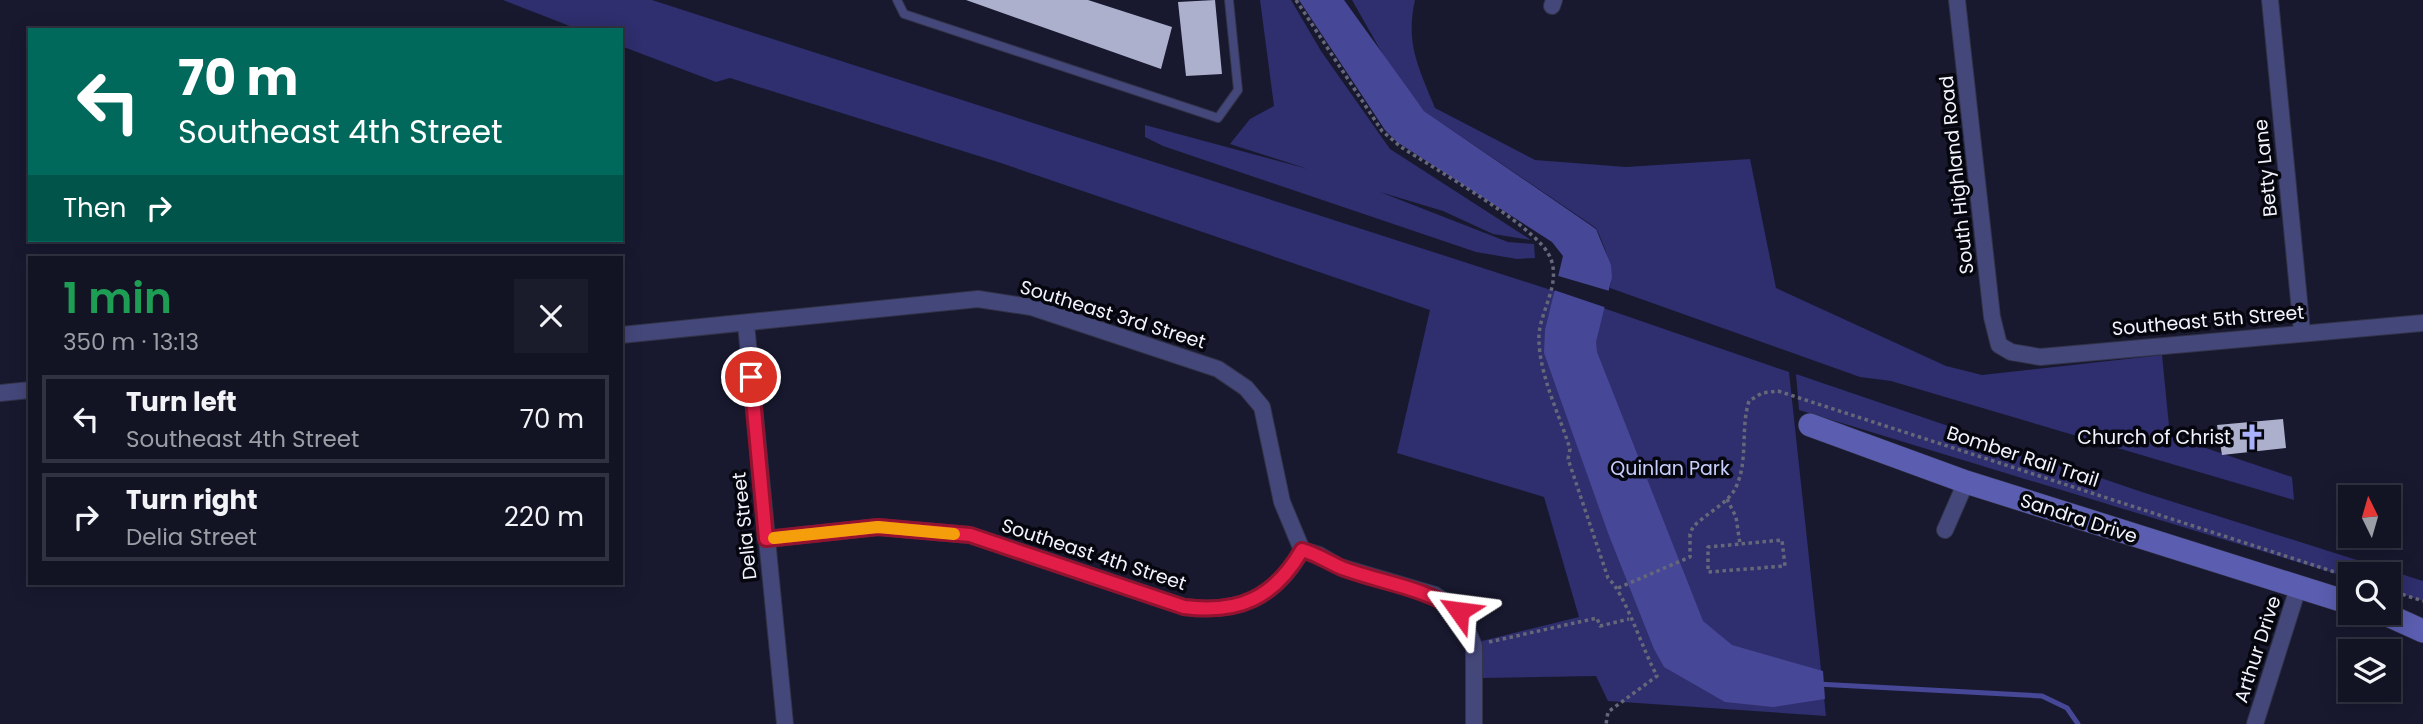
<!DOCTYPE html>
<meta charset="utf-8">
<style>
:root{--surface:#121323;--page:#1b1c2b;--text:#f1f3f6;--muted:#9c9ea6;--line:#313241}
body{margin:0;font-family:Poppins,sans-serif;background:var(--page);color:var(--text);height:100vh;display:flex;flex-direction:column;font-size:26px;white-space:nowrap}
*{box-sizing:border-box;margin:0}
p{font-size:23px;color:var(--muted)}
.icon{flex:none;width:38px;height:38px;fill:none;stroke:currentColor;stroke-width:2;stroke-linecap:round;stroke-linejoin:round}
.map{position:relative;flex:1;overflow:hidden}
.sheet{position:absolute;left:28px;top:256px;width:595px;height:329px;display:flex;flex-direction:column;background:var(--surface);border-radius:0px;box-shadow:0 4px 18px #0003,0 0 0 2px var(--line)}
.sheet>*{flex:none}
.banner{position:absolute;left:28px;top:28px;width:595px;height:214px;border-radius:0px;box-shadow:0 4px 18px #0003,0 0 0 2px var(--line);background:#00695c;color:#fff;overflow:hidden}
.needle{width:46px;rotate:355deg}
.controls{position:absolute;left:2338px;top:485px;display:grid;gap:14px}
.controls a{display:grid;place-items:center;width:63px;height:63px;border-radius:0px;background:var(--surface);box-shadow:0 4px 18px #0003,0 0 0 2px var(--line);font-size:35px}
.pin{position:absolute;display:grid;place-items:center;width:60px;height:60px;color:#fff;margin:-30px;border:4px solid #fff;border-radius:50%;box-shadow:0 2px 7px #0007}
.me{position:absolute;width:77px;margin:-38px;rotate:301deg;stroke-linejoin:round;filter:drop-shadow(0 0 5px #0008)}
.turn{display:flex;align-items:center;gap:24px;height:147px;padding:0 35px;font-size:32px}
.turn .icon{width:91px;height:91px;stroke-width:2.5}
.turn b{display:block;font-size:49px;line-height:60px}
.then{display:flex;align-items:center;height:66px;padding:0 35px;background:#0003;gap:14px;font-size:26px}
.round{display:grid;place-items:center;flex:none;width:74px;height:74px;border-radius:0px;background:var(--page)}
.summary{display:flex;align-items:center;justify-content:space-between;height:119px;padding:0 35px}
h1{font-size:42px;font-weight:600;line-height:52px;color:#1e9e55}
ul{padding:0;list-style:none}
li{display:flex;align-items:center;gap:21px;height:88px;margin:0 14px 10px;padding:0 21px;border:4px solid var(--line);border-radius:0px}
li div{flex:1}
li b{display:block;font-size:26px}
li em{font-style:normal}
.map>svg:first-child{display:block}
.green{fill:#2f2e6e}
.water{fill:#474797}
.pier{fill:#18192f}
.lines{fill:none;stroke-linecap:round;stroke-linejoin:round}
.stream{stroke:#474797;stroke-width:5}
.building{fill:#acb0cd}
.lane-casing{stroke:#323348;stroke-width:10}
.street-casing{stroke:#323348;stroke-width:18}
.secondary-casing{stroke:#323348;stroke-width:24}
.path{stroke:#666879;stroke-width:3.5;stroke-dasharray:3.5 3.5;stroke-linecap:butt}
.lane{stroke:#44477a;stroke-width:8}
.street{stroke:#44477a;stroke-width:16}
.secondary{stroke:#5b5eb0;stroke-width:23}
.route-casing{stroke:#92132f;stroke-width:18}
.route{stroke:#e11d48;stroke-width:12}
.slow{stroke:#f59e0b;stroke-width:12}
.labels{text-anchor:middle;stroke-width:7;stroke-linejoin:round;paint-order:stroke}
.street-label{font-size:19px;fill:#f2f4fd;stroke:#05060e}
.poi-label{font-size:19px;fill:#f2f4fd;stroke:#05060e;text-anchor:end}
.park-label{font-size:19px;fill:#c9cffc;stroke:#05060e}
</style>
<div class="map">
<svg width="2423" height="724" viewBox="0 0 2423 724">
<rect width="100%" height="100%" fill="#18192f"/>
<g class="green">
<polygon points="503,0 652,0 1554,291 1789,372 1826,716 1608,701 1596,676 1483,678 1482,641 1579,617 1544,497 1397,453 1430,310 1001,163 730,78 716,82 621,46 621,30 580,30"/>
<polygon points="1260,0 1291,0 1321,51 1390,149 1531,240 1493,234 1443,211 1380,192 1508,242 1534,244 1535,258 1517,259 1476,252 1163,146 1145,137 1145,125 1308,169 1230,144 1250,119 1274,106"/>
<path d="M1352 0H1415C1405 44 1419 68 1435 108L1535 160 1626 167 1750 159 1776 288 1946 366 1982 375 2162 355 2170 436 2292 477 2294 500 1891 381 1860 377 1610 288C1613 267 1605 247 1596 228L1424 111 1390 67Z"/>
<polygon points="1796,374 2142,492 2423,581 2423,601 2389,590 2389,574 2350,574 2350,578 1799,410"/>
</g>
<polygon class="water" points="1299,0 1344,0 1424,111 1596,229 1611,265 1612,277 1596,342 1597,352 1703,621 1732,645 1823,671 1825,699 1773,707 1725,702 1664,667 1654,649 1608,533 1544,353 1545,330 1563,256 1552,242 1397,142 1385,130"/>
<polygon class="pier" points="1555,275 1613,292 1610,309 1551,289"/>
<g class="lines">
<polyline class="stream" points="1817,684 2042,696 2067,708 2078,724"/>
</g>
<g class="building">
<polygon points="966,0 1088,0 1172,27 1161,69"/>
<polygon points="1215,0 1222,74 1186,76 1178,2"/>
<polygon points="2283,419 2286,448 2222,455 2217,425"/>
</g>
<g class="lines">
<g class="lane-casing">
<polyline id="lane" points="897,0 904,14 1218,118 1238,90 1229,0"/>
</g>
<g class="street-casing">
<g id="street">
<polyline points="1957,0 1992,317 1999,345 2011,352 2040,357 2423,323"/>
<polyline points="2270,0 2302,332"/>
<polyline points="1552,6 1554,0"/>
<polyline points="746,324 785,724"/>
<polyline points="621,335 978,299 1031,307 1218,369 1246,388 1262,407 1282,502 1302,550"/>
<polyline points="0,393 30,390"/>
<polyline points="1945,530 1966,482"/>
<path d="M767 539 878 527 970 535 1184 607C1238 614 1275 598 1302 550"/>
<polyline points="1302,550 1319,555 1340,567 1435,595 1459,611 1474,646 1474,724"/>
<polyline points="2255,724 2298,588"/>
</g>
</g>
<g class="secondary-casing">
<g id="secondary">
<polyline points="1810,425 1966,482 2350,603"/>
<polyline points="2381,612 2423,631"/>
</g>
</g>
<g class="path">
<path d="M1296 0 1382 131 1401 147C1435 169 1530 223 1548 253 1565 282 1537 313 1539 341 1540 377 1560 416 1570 449L1568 459 1608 578C1625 593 1643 651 1657 676L1608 712 1606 724"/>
<polyline points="1727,499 1736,517 1740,544 1782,540 1785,566 1708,572 1708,547 1740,544"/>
<path d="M1618 588 1690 557V534L1693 527C1705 514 1727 504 1735 489 1749 462 1740 429 1749 401L1762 393 1778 391 2350 577"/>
<polyline points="2389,590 2423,601"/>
<polyline points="1489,642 1597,618 1600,626 1629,619"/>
</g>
<use href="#lane" class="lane"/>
<use href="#street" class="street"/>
<use href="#secondary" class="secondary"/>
</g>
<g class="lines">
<g class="route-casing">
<path id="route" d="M751 377 766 539 878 527 970 535 1184 607C1239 614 1274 598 1302 550 1317 554 1328 562 1342 568 1382 583 1423 587 1459 611"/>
</g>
<use href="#route" class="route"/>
<polyline class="slow" points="774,538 878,527 954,534"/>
</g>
<defs>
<g id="church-bare" transform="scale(2.1)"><path d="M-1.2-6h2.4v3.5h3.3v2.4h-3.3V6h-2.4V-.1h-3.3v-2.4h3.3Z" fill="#a9b0fc" stroke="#05060e" stroke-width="2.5" paint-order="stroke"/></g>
</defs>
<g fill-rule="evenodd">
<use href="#church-bare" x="2252" y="437"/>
</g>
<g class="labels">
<g class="street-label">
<text transform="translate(2265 168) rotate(-96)" y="7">Betty Lane</text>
<text transform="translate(1956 175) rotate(-96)" y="7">South Highland Road</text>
<text transform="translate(1113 314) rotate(17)" y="7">Southeast 3rd Street</text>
<text transform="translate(2208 320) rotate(-5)" y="7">Southeast 5th Street</text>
<text transform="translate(2023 456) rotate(18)" y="7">Bomber Rail Trail</text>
<text transform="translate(2079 518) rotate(18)" y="7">Sandra Drive</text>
<text transform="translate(744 526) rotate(-96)" y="7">Delia Street</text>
<text transform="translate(1094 554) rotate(18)" y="7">Southeast 4th Street</text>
<text transform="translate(2257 649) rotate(-72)" y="7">Arthur Drive</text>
</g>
<g class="poi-label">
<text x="2231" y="444">Church of Christ</text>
</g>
<g class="park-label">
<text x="1670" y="475">Quinlan Park</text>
</g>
</g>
</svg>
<div class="controls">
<a><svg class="needle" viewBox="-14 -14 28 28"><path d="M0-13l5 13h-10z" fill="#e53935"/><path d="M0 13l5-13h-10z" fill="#9c9ea6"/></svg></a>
<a><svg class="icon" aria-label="search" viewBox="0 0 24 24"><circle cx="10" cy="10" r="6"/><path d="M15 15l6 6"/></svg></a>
<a><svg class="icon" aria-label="layers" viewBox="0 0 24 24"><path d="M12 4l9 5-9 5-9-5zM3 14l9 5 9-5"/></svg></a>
</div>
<div class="pin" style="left:751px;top:377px;background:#d93025"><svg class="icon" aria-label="arrive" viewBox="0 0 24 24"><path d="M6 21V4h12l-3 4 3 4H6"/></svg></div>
<svg class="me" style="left:1459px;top:611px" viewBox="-20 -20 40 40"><path d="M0-17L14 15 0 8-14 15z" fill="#e11d48" stroke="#fff" stroke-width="4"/></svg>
<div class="banner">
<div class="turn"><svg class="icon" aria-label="left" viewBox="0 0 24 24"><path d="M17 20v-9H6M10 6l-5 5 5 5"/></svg><div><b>70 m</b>Southeast 4th Street</div></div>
<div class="then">Then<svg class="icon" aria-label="right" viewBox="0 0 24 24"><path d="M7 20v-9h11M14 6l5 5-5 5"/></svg></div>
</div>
<section class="sheet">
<div class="summary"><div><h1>1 min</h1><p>350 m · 13:13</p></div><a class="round"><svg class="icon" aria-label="close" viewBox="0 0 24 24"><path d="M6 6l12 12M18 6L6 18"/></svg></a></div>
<ul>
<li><svg class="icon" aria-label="left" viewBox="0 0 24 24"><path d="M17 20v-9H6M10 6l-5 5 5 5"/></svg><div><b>Turn left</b><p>Southeast 4th Street</p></div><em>70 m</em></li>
<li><svg class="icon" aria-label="right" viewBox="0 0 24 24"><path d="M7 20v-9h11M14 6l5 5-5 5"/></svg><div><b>Turn right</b><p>Delia Street</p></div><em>220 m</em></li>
</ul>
</section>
</div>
